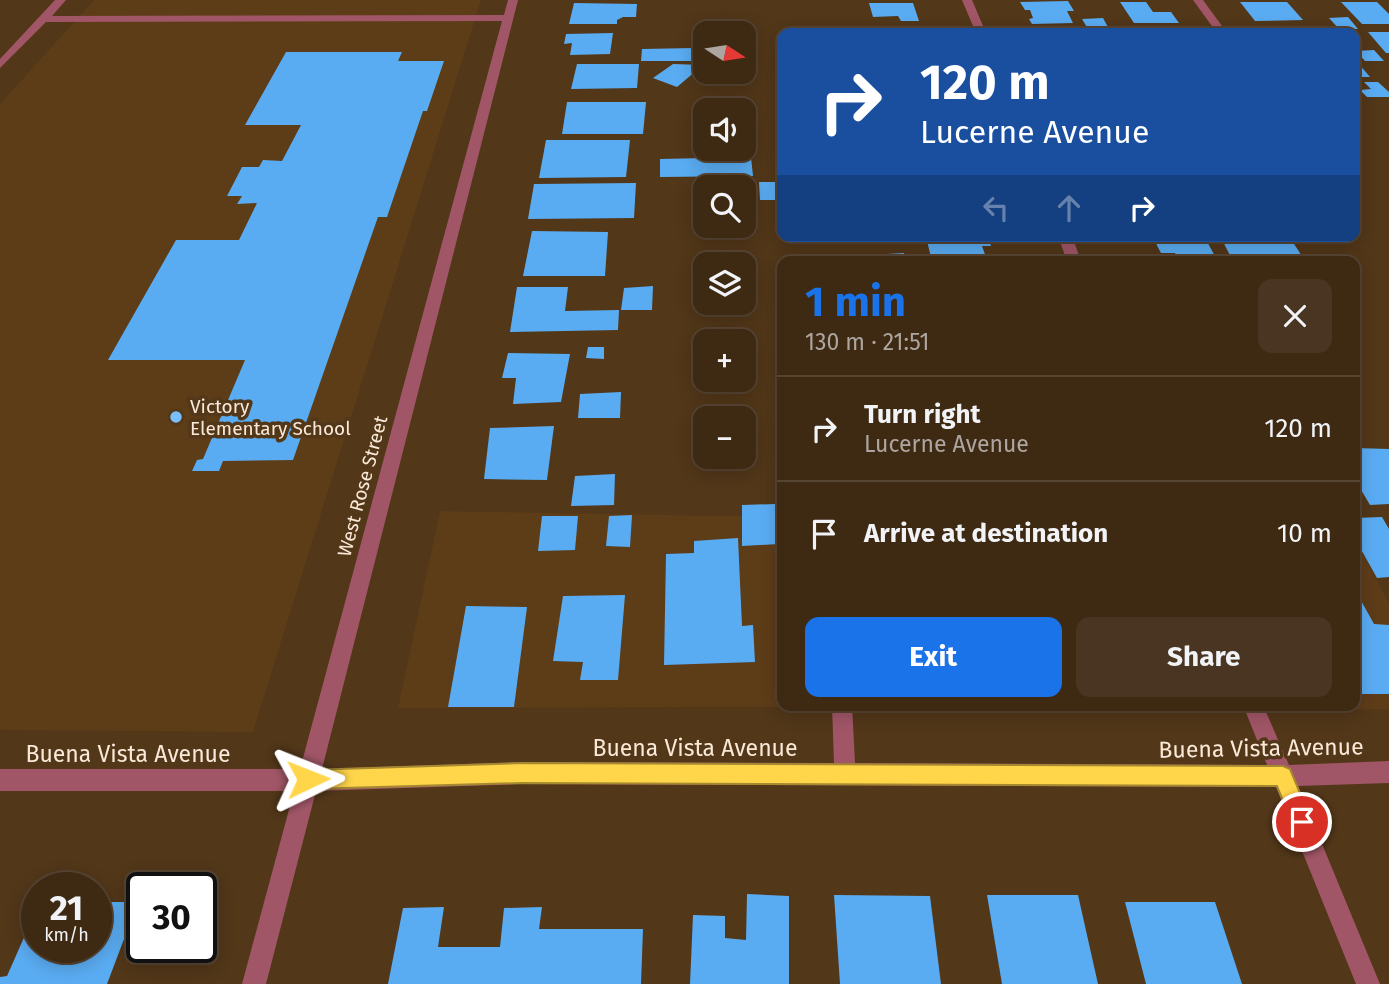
<!DOCTYPE html>
<meta charset="utf-8">
<style>
:root{--surface:#3e2913;--page:#493521;--text:#f1f3f6;--muted:#ada6a0;--line:#574533;--accent:#1a73e8}
body{margin:0;font-family:"Fira Sans",sans-serif;background:var(--page);color:var(--text);height:100vh;display:flex;flex-direction:column;font-size:26px;white-space:nowrap}
*{box-sizing:border-box;margin:0}
p{font-size:23px;color:var(--muted)}
.icon{flex:none;width:38px;height:38px;fill:none;stroke:currentColor;stroke-width:2;stroke-linecap:round;stroke-linejoin:round}
.map{position:relative;flex:1;overflow:hidden}
.panel{position:absolute;left:777px;top:256px;width:583px;height:455px;display:flex;flex-direction:column;background:var(--surface);border-radius:14px;box-shadow:0 4px 18px #0003,0 0 0 2px var(--line)}
.panel>*{flex:none}
.guide{position:absolute;left:777px;top:28px;width:583px;height:214px;border-radius:14px;box-shadow:0 4px 18px #0003,0 0 0 2px var(--line);background:#1a4fa0;color:#fff;overflow:hidden}
.needle{width:46px;rotate:102deg}
.buttons{position:absolute;left:693px;top:21px;display:grid;gap:14px}
.buttons a{display:grid;place-items:center;width:63px;height:63px;border-radius:14px;background:var(--surface);box-shadow:0 4px 18px #0003,0 0 0 2px var(--line);font-size:35px}
.speed{position:absolute;left:21px;top:872px;display:flex;gap:14px;font-size:35px;font-weight:700;text-align:center}
.speed>*{display:grid;place-content:center;width:91px;height:91px;border-radius:50%;background:var(--surface);box-shadow:0 4px 18px #0003,0 0 0 2px var(--line);line-height:1}
.speed small{font-size:18px;font-weight:400}
.speed .limit{border:4px solid #111;border-radius:10px;background:#fff;color:#111}
.pin{position:absolute;display:grid;place-items:center;width:60px;height:60px;color:#fff;margin:-30px;border:4px solid #fff;border-radius:50%;box-shadow:0 2px 7px #0007}
.me{position:absolute;width:77px;margin:-38px;rotate:88deg;stroke-linejoin:round;filter:drop-shadow(0 0 5px #0008)}
.turn{display:flex;align-items:center;gap:24px;height:147px;padding:0 28px;font-size:32px}
.turn .icon{width:91px;height:91px;stroke-width:2.5}
.turn b{display:block;font-size:49px;line-height:60px}
.lanes{display:flex;align-items:center;height:66px;padding:0 28px;background:#0003;justify-content:center;gap:35px;direction:ltr}
.lanes .off{opacity:.35}
.round{display:grid;place-items:center;flex:none;width:74px;height:74px;border-radius:14px;background:var(--page)}
.overview{display:flex;align-items:center;justify-content:space-between;height:119px;padding:0 28px}
h1{font-size:42px;font-weight:700;line-height:52px;color:var(--accent)}
.action{display:flex;gap:14px;margin-top:auto;padding:14px 28px}
.action a{flex:1;height:80px;border-radius:14px;background:var(--accent);color:#fff;font-size:28px;font-weight:700;line-height:80px;text-align:center}
.action a+a{background:var(--page);color:var(--text)}
ul{padding:0;list-style:none}
li{display:flex;align-items:center;gap:21px;height:105px;padding:0 28px;border-top:2px solid var(--line)}
li div{flex:1}
li b{display:block;font-size:26px}
li em{font-style:normal}
.map>svg:first-child{display:block}
.built{fill:#5d3c18}
.building{fill:#5aacf2}
.lines{fill:none;stroke-linecap:round;stroke-linejoin:round}
.minor{fill:#a15667;fill-rule:evenodd}
.route{fill:#ffd54a;stroke:#a68a30;stroke-width:2}
.poi-dot{fill:#7cbef9;stroke:#523719;stroke-width:2.5}
.labels{text-anchor:middle;stroke-width:7;stroke-linejoin:round;paint-order:stroke}
.poi-label{font-size:19px;fill:#fae9d8;stroke:#523719;text-anchor:start}
.street-label{font-size:19px;fill:#fae9d8;stroke:#523719}
.near-street-label{font-size:23px;fill:#fae9d8;stroke:#523719}
</style>
<div class="map">
<svg width="1389" height="984" viewBox="0 0 1389 984">
<rect width="100%" height="100%" fill="#523719"/>
<g class="built">
<polygon points="94,0 481,0 253,732 0,730 0,104"/>
<polygon points="440,511 782,517 782,705 1194,706 398,708"/>
<polygon points="1355,540 1389,603 1389,709 1335,710 1333,705 1354,705"/>
</g>
<g class="building">
<polygon points="1068,1 1074,11 1067,11 1073,23 1032,24 1029,19 1033,18 1030,10 1025,10 1020,2"/>
<polygon points="1120,2 1146,2 1153,12 1171,12 1179,23 1134,23"/>
<polygon points="1240,2 1287,2 1303,20 1255,21"/>
<polygon points="1341,2 1377,2 1389,14 1389,24 1362,24"/>
<polygon points="574,3 637,4 636,17 623,17 617,20 617,24 569,24"/>
<polygon points="869,3 913,3 919,21 901,21 898,16 873,17"/>
<polygon points="1348,17 1358,29 1339,29 1329,18"/>
<polygon points="1103,18 1109,29 1088,29 1082,19"/>
<polygon points="1368,32 1389,32 1389,53 1386,53"/>
<polygon points="613,33 610,54 570,55 572,43 564,44 566,34"/>
<polygon points="694,48 694,61 641,61 642,49"/>
<polygon points="1374,50 1384,61 1365,61 1356,51"/>
<polygon points="286,52 402,52 398,61 444,61 427,111 423,111 387,217 378,217 293,460 223,461 219,471 192,471 197,460 203,459 245,360 108,360 176,240 239,240 257,203 237,204 242,196 227,196 242,167 259,167 263,160 282,161 301,125 245,125"/>
<polygon points="577,64 639,64 637,88 571,89"/>
<polygon points="673,64 703,65 677,87 653,78"/>
<polygon points="1354,64 1359,64 1370,77 1354,77"/>
<polygon points="1364,82 1378,82 1389,92 1389,97 1367,97 1360,90 1371,89"/>
<polygon points="567,102 646,102 643,134 562,134"/>
<polygon points="546,140 630,140 626,177 539,178"/>
<polygon points="751,157 753,176 660,177 660,159"/>
<polygon points="759,182 782,182 782,200 760,200"/>
<polygon points="636,183 634,218 528,219 534,184"/>
<polygon points="746,184 749,223 744,223 744,187 705,187 705,224 694,224 692,185"/>
<polygon points="532,231 608,232 605,276 523,276"/>
<polygon points="906,236 988,236 991,246 982,246 987,260 932,261 927,241 907,242"/>
<polygon points="1152,236 1204,236 1216,258 1177,258 1175,253 1161,253"/>
<polygon points="1220,236 1289,236 1305,261 1233,261"/>
<polygon points="904,253 906,261 874,261 872,255"/>
<polygon points="653,286 652,310 621,310 624,288"/>
<polygon points="517,287 568,287 565,311 619,310 618,330 510,332"/>
<polygon points="588,347 604,347 604,359 586,358"/>
<polygon points="508,353 570,354 561,402 513,404 516,378 502,378"/>
<polygon points="621,392 620,418 578,418 580,394"/>
<polygon points="554,426 547,480 484,479 490,428"/>
<polygon points="1354,448 1389,449 1389,504 1370,505 1354,478"/>
<polygon points="615,474 614,505 571,506 575,476"/>
<polygon points="775,504 779,544 742,546 742,505"/>
<polygon points="632,515 630,547 606,546 609,516"/>
<polygon points="542,516 578,516 575,550 538,551"/>
<polygon points="1382,517 1389,529 1389,577 1377,578 1354,537 1354,518"/>
<polygon points="738,538 742,626 753,625 755,662 664,665 666,554 694,553 694,541"/>
<polygon points="1354,588 1374,624 1389,625 1389,694 1354,694"/>
<polygon points="625,595 618,680 580,680 583,662 553,661 563,596"/>
<polygon points="466,606 527,607 514,707 448,707"/>
<polygon points="747,894 789,896 789,984 690,984 693,915 725,916 725,938 746,940"/>
<polygon points="834,895 930,896 941,984 840,984"/>
<polygon points="987,895 1078,895 1098,984 1002,984"/>
<polygon points="96,902 138,902 107,984 0,984 0,977 7,976 37,908 37,947 96,947"/>
<polygon points="1125,902 1215,902 1242,984 1146,984"/>
<polygon points="444,907 438,947 500,947 504,908 542,907 539,929 643,929 641,984 388,984 403,908"/>
</g>
<g class="lines">
<g class="minor">
<polygon points="55,0 66,0 52,16 504,15 508,0 518,0 322,769 522,762 834,763 832,705 852,705 855,763 1267,765 1243,705 1263,705 1289,765 1389,761 1389,783 1298,786 1380,984 1356,984 1276,787 522,784 316,791 266,984 242,984 294,791 0,791 0,769 300,769 502,21 46,22 0,68 0,59"/>
<polygon points="962,0 972,0 986,33 976,33"/>
<polygon points="1193,0 1203,0 1227,33 1217,33"/>
<polygon points="1058,236 1072,236 1081,261 1067,261"/>
</g>
</g>
<polygon class="route" points="522,763 1283,766 1290,769 1312,822 1309,830 1302,833 1295,830 1277,786 522,783 308,789 301,786 298,779 301,772 308,770"/>
<circle class="poi-dot" cx="176" cy="417" r="7"/>
<g class="labels">
<g class="poi-label">
<text x="190" y="413">Victory<tspan x="190" dy="22">Elementary School</tspan></text>
</g>
<g class="street-label">
<text transform="translate(362 486) rotate(-75)" y="7">West Rose Street</text>
</g>
<g class="near-street-label">
<text x="695" y="756">Buena Vista Avenue</text>
<text transform="translate(1261 748) rotate(-1)" y="8">Buena Vista Avenue</text>
<text x="128" y="762">Buena Vista Avenue</text>
</g>
</g>
</svg>
<div class="buttons">
<a><svg class="needle" viewBox="-14 -14 28 28"><path d="M0-13l5 13h-10z" fill="#e53935"/><path d="M0 13l5-13h-10z" fill="#ada6a0"/></svg></a>
<a><svg class="icon" aria-label="sound" viewBox="0 0 24 24"><path d="M4 9h4l5-4v14l-5-4H4zM17 9q2 3 0 6"/></svg></a>
<a><svg class="icon" aria-label="search" viewBox="0 0 24 24"><circle cx="10" cy="10" r="6"/><path d="M15 15l6 6"/></svg></a>
<a><svg class="icon" aria-label="layers" viewBox="0 0 24 24"><path d="M12 4l9 5-9 5-9-5zM3 14l9 5 9-5"/></svg></a>
<a>+</a>
<a>−</a>
</div>
<div class="speed"><div>21<small>km/h</small></div><div class="limit">30</div></div>
<div class="pin" style="left:1302px;top:822px;background:#d93025"><svg class="icon" aria-label="arrive" viewBox="0 0 24 24"><path d="M6 21V4h12l-3 4 3 4H6"/></svg></div>
<svg class="me" style="left:308px;top:779px" viewBox="-20 -20 40 40"><path d="M0-17L14 15 0 8-14 15z" fill="#ffd54a" stroke="#fff" stroke-width="4"/></svg>
<div class="guide">
<div class="turn"><svg class="icon" aria-label="right" viewBox="0 0 24 24"><path d="M7 20v-9h11M14 6l5 5-5 5"/></svg><div><b>120 m</b>Lucerne Avenue</div></div>
<div class="lanes"><svg class="icon off" aria-label="left" viewBox="0 0 24 24"><path d="M17 20v-9H6M10 6l-5 5 5 5"/></svg><svg class="icon off" aria-label="ahead" viewBox="0 0 24 24"><path d="M12 20V5M6 11l6-6 6 6"/></svg><svg class="icon" aria-label="right" viewBox="0 0 24 24"><path d="M7 20v-9h11M14 6l5 5-5 5"/></svg></div>
</div>
<section class="panel">
<div class="overview"><div><h1>1 min</h1><p>130 m · 21:51</p></div><a class="round"><svg class="icon" aria-label="close" viewBox="0 0 24 24"><path d="M6 6l12 12M18 6L6 18"/></svg></a></div>
<ul>
<li><svg class="icon" aria-label="right" viewBox="0 0 24 24"><path d="M7 20v-9h11M14 6l5 5-5 5"/></svg><div><b>Turn right</b><p>Lucerne Avenue</p></div><em>120 m</em></li>
<li><svg class="icon" aria-label="arrive" viewBox="0 0 24 24"><path d="M6 21V4h12l-3 4 3 4H6"/></svg><div><b>Arrive at destination</b></div><em>10 m</em></li>
</ul>
<div class="action"><a>Exit</a><a>Share</a></div>
</section>
</div>
